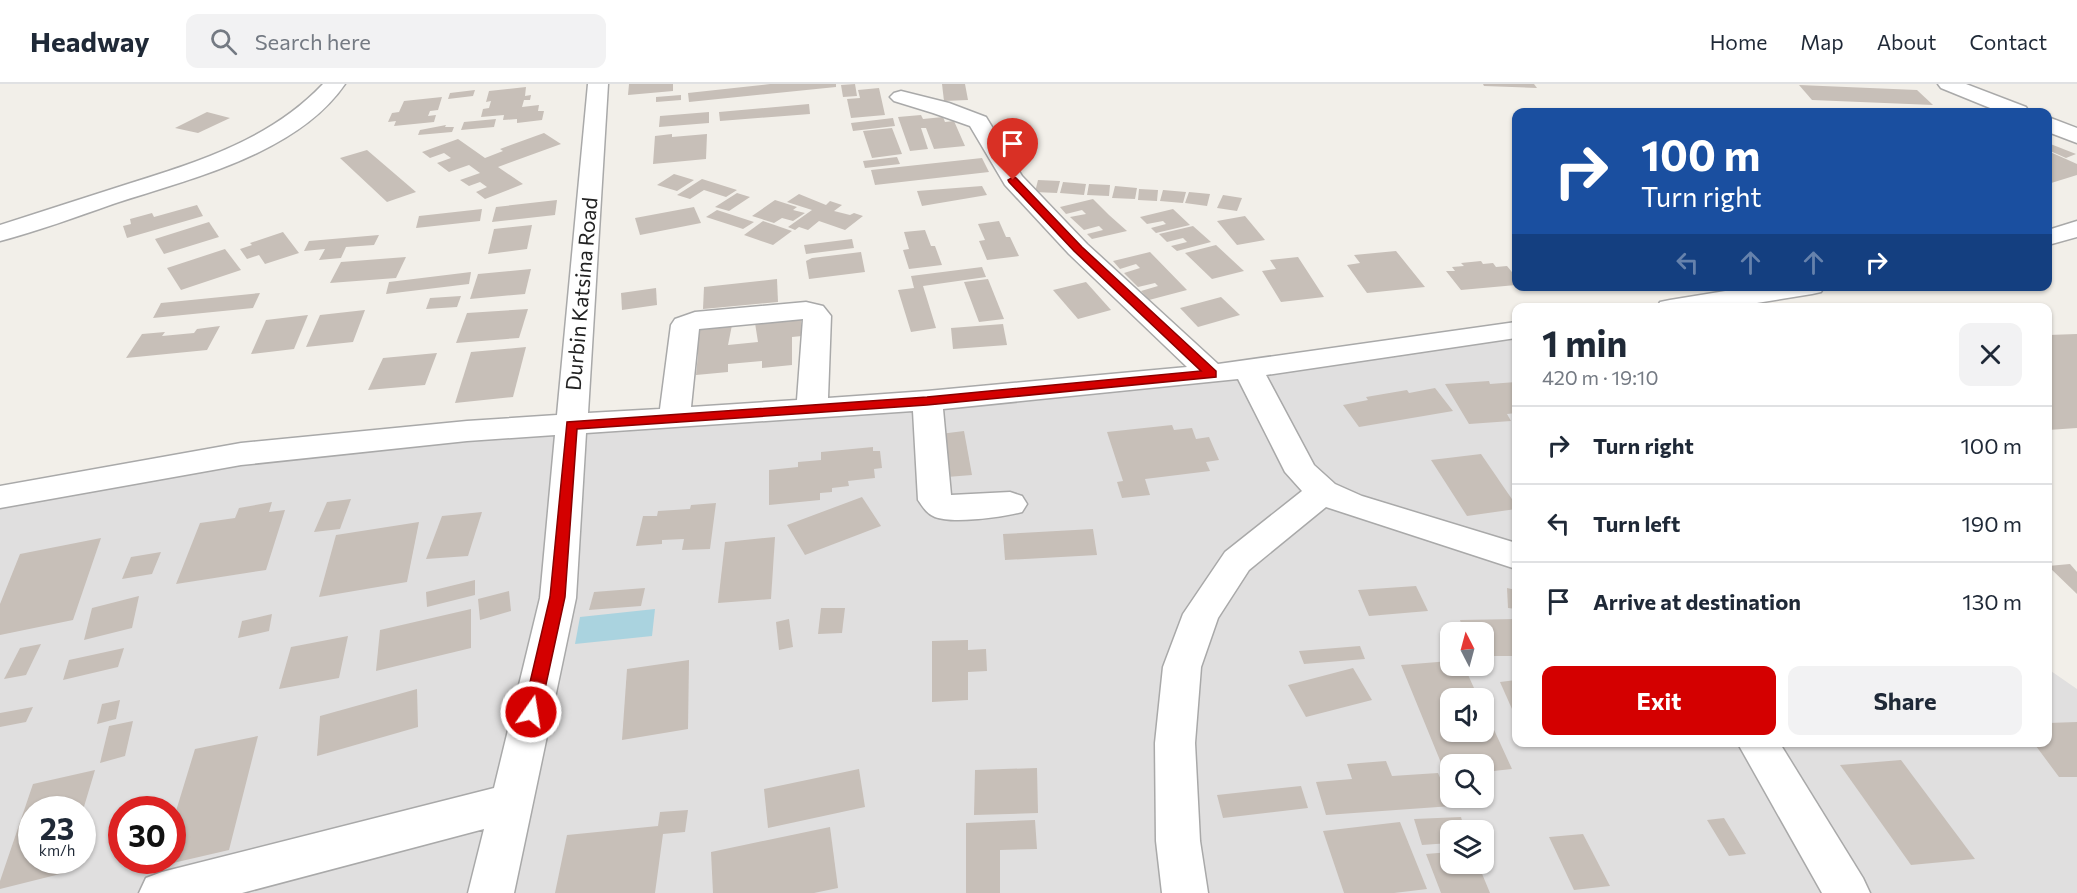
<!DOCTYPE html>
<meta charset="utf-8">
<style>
:root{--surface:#fff;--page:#f2f2f3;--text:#1f2937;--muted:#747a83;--line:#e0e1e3;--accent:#d40000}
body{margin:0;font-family:Commissioner,sans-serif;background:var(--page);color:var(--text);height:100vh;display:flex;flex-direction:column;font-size:22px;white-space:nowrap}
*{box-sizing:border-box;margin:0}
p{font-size:20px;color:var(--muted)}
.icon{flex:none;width:33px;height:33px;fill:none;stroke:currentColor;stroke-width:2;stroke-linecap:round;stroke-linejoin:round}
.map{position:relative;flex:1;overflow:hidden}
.side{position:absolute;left:1512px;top:219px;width:540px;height:444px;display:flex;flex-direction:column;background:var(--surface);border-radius:12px;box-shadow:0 2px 4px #0004}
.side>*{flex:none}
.banner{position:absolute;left:1512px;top:24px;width:540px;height:183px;border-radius:12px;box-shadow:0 2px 4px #0004;background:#1a4fa0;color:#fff;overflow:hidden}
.needle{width:39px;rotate:354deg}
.tools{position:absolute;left:1440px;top:538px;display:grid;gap:12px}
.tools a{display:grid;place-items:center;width:54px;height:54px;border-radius:12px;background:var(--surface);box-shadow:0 2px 4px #0004;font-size:30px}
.speed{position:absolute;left:18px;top:712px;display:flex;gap:12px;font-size:30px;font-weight:700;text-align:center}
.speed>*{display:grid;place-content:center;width:78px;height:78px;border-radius:50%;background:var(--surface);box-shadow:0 2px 4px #0004;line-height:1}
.speed small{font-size:15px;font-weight:400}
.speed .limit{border:9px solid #d22;background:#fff;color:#111}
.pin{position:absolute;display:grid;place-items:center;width:51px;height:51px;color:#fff;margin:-62px -26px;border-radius:50% 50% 50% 0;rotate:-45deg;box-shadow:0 0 6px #0007}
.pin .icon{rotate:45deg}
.me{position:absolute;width:66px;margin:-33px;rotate:13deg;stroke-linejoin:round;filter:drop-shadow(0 0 4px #0008)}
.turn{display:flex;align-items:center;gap:21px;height:126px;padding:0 30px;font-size:27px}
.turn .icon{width:78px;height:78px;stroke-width:2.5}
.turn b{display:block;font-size:42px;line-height:51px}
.lanes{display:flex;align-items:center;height:57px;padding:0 30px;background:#0003;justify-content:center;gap:30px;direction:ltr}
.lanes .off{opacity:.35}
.round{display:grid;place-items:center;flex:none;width:63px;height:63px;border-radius:12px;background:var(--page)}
.summary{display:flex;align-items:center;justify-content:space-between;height:102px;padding:0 30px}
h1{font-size:36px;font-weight:700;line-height:45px}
.action{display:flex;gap:12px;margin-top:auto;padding:12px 30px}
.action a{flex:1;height:69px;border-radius:12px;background:var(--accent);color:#fff;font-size:24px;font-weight:700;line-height:69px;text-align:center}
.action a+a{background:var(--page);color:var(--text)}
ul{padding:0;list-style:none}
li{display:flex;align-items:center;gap:18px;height:78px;padding:0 30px;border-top:2px solid var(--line)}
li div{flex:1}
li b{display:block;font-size:22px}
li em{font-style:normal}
header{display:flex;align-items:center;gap:36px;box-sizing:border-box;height:84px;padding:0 30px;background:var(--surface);border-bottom:2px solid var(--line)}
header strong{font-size:28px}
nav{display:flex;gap:33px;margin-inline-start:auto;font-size:21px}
.search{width:420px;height:54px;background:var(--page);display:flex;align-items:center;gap:15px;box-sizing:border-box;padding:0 21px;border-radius:12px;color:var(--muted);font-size:22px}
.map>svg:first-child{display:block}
.residential{fill:#e0dfdf;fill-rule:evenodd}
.water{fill:#aad3df}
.building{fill:#c7bfb8}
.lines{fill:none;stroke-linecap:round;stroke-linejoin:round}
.minor-casing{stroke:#a9a9a9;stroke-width:3}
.minor{fill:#fff;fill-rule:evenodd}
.route{fill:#d40000;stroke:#8a0000;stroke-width:1.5}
.labels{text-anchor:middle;stroke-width:4.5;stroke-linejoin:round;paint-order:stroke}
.street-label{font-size:21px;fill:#222;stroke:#fff}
</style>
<header>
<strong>Headway</strong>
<div class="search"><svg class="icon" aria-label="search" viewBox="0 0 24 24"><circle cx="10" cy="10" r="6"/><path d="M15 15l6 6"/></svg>Search here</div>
<nav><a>Home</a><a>Map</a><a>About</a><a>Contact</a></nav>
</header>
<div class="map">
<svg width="2077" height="809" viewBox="0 0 2077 809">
<rect width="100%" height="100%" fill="#f2efe9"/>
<path class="residential" d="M1516 250V658H2048V585L2077 605V809H0V410L562 338 1225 293ZM1450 549H1484V582H1450ZM1450 615H1484V648H1450ZM1450 681H1484V714H1450ZM32 726H82V777H32ZM122 726H172V777H122ZM1450 747H1484V780H1450Z"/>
<polygon class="water" points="655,525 652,552 575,560 580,533"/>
<g class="building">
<polygon points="629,0 673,0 673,7 628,11"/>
<polygon points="770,0 836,0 836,3 689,18 688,9"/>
<polygon points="855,0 857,12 843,13 841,1"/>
<polygon points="942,0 965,0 968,16 944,17"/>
<polygon points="1483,0 1534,0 1537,4 1484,2"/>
<polygon points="1799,1 1917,6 1933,21 1812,16"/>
<polygon points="526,3 525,12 531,11 530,16 524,16 522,23 539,21 538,27 544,27 542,36 517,39 517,35 503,36 504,31 481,33 483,25 489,24 491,17 486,18 489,7"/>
<polygon points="879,4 885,31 851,34 847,15 860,14 858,6"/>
<polygon points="475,6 473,12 448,15 450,9"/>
<polygon points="681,11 681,16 656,18 656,13"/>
<polygon points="442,13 438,26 430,27 428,32 436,31 434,38 394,42 396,37 388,38 392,29 399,28 404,17"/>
<polygon points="809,20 810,30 720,37 719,28"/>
<polygon points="207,28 230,34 198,49 175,44"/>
<polygon points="709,28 709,39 659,43 660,32"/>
<polygon points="921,31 923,35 943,33 945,38 954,37 965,62 934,65 926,44 921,44 928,65 910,67 898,33"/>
<polygon points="893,34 895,42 853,47 851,39"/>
<polygon points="496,35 494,43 461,46 464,38"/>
<polygon points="446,41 445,43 454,43 452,48 418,51 420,46"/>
<polygon points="892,44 902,70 872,74 863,47"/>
<polygon points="544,49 561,60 498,83 523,100 485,115 476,108 487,103 480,98 469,102 460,96 480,89 469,81 449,88 437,79 451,74 444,69 430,74 422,68 458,55 485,74 503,67 500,65"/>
<polygon points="672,50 672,53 707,50 706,75 653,80 655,52"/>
<polygon points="2048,59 2076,70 2066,74 2048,66"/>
<polygon points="367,66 416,108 387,118 340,74"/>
<polygon points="2048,67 2077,80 2077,91 2048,100"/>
<polygon points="897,73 900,80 865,84 863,77"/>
<polygon points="982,74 989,88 875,101 871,86"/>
<polygon points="674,90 694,96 677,107 657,101"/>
<polygon points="702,95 737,106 726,113 704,106 690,115 677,111"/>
<polygon points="1038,96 1060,97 1057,109 1035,108"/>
<polygon points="1063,98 1086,100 1084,111 1060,109"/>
<polygon points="1089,100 1110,101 1109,112 1087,111"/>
<polygon points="982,102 987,111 922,122 917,107"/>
<polygon points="1115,102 1137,104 1135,115 1112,114"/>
<polygon points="1139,105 1158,106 1157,117 1138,116"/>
<polygon points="1163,106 1186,108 1183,119 1160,117"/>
<polygon points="1189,108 1210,110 1207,122 1185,119"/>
<polygon points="737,109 750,113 729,127 715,123"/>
<polygon points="799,110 826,121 830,117 842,121 834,127 850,131 854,129 863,132 845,146 819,137 808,146 799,143 795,146 788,143 812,126 787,118"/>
<polygon points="1223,111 1242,114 1237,127 1217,124"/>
<polygon points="1093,115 1109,131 1127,147 1092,155 1087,150 1103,146 1099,142 1084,146 1070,133 1086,130 1082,126 1066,130 1060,123"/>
<polygon points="557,116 555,131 492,138 496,123"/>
<polygon points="775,116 797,123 793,126 805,129 793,137 782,134 774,139 752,132"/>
<polygon points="197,121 203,132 127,154 123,142 131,140 130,135 152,129 154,133"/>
<polygon points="694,123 701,139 640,151 635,134"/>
<polygon points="482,125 480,137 416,144 419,132"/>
<polygon points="1173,125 1190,141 1156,149 1151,144 1166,140 1163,137 1147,140 1140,133"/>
<polygon points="717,126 754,138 743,145 706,133"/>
<polygon points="1245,132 1265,156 1237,161 1217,137"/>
<polygon points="763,137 792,147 773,161 744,151"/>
<polygon points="999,137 1006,153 1010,153 1019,172 987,176 979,157 985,156 978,140"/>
<polygon points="209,138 219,153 164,170 155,155"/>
<polygon points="532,141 527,165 488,170 494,145"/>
<polygon points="1193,142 1211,158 1177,167 1171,162 1187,158 1183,154 1167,158 1159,150"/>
<polygon points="925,146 931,162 935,162 942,181 909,185 903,166 909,165 904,148"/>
<polygon points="283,148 299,169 265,180 259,171 247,175 240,165 252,161 250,159"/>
<polygon points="379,151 374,161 346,163 341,174 319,176 325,165 304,167 309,157"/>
<polygon points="852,155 854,164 806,170 804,161"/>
<polygon points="1216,161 1244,187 1212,195 1185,169"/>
<polygon points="225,165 241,186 181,206 167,184"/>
<polygon points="1396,167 1425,203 1367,209 1347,181 1360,179 1354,171"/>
<polygon points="861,168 865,188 809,195 806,177 812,174"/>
<polygon points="1150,168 1187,206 1149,216 1141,207 1158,202 1155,199 1138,203 1124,189 1140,184 1136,180 1120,185 1113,177"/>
<polygon points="406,173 396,194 330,199 341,178"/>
<polygon points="1298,173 1324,213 1281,218 1262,187 1276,185 1270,176"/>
<polygon points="1481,177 1483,180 1493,179 1496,183 1507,182 1516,193 1516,201 1461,206 1446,187 1455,187 1452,183 1464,182 1461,179"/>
<polygon points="982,183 986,193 923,202 936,244 911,248 898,206 914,204 911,192"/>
<polygon points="531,185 525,210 470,215 478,190"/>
<polygon points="471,188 469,200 386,210 389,198"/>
<polygon points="777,195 778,218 703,225 704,203"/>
<polygon points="988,195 1004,235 979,238 964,198"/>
<polygon points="1086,198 1111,226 1078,235 1053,206"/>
<polygon points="656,204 657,221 622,226 621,209"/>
<polygon points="260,209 253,224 153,234 161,219"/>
<polygon points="461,212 457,223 426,225 430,214"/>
<polygon points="1221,213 1240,231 1198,243 1180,224"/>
<polygon points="528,225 519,254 456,259 467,229"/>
<polygon points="365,226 353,258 306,263 320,231"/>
<polygon points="308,231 294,265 251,270 266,236"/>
<polygon points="801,234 802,252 792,253 792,281 762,284 762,277 728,280 728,288 696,291 698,270 690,270 692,245 732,241 728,261 758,258 755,239"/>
<polygon points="1003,240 1007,261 953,265 951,244"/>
<polygon points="220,242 207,266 126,274 142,250 165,248 162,252 194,249 197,245"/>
<polygon points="2077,250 2077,344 2048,346 2048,251"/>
<polygon points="526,263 513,313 455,319 471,268"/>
<polygon points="437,269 425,301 368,306 383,274"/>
<polygon points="1489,297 1490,300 1516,298 1516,329 1507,330 1511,337 1469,340 1445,300"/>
<polygon points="1435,304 1453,327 1359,343 1343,321 1368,316 1366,313 1407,306 1409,309"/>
<polygon points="1172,341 1174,346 1192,344 1196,355 1209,353 1219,376 1206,378 1210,387 1145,395 1150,411 1122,414 1117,398 1123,397 1107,348"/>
<polygon points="964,347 972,391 947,393 940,350"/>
<polygon points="873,363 873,367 880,367 882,384 874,385 875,394 848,397 849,402 832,404 832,408 820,409 820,416 769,421 769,386 798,383 798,378 821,376 821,368"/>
<polygon points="1481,370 1516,421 1516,425 1467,432 1431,376"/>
<polygon points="862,413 881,442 805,471 787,441"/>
<polygon points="351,415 340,445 314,448 327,418"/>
<polygon points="272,418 269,428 285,426 266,486 176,500 200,439 235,434 239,424"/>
<polygon points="716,419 710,465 682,466 684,455 662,456 662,460 636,462 643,432 657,432 658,427 690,425 691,421"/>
<polygon points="482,428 468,472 426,475 442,432"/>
<polygon points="419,438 407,498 319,513 336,451"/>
<polygon points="1093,445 1097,471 1005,476 1003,450"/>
<polygon points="775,453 771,515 718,519 725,458"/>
<polygon points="101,454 73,536 0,551 0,520 20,470"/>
<polygon points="161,468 152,490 122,495 131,473"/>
<polygon points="2070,480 2077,488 2077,510 2048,482"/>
<polygon points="475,496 475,511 427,523 426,508"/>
<polygon points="1416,502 1428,527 1369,532 1358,506"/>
<polygon points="645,504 641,522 589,526 594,508"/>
<polygon points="1507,504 1516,506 1516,525 1508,524"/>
<polygon points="509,507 511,527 480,536 478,515"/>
<polygon points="139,512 132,544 84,556 92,524"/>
<polygon points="821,524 845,524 842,549 818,550"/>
<polygon points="471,525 471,564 376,587 380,546"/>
<polygon points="272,530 269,547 238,554 242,537"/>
<polygon points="789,535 793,563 779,566 776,538"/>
<polygon points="1516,535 1516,572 1484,572 1484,549 1464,549 1460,536"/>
<polygon points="348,552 339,594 279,605 291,563"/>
<polygon points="968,556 968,566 986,565 987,587 968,588 968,616 932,618 932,557"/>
<polygon points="41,560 26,591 4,595 20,564"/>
<polygon points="1360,562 1365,575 1304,580 1299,567"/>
<polygon points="124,564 118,583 63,596 69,576"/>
<polygon points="689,576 688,645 622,656 627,585"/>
<polygon points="1450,577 1450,582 1464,582 1479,615 1450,615 1450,648 1484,648 1484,624 1512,685 1484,688 1484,681 1450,681 1450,690 1446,691 1401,581"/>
<polygon points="1353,584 1372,616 1306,633 1288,601"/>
<polygon points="1516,596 1516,634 1500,598"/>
<polygon points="417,605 418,643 317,672 320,632"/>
<polygon points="120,616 116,635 97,640 102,620"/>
<polygon points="33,623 26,638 0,643 0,629"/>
<polygon points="133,637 125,672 100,679 109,642"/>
<polygon points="2077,638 2077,693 2059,693 2033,658 2048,658 2048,639"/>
<polygon points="258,652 229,766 160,782 162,777 172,777 172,740 195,665"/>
<polygon points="1901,676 1975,775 1911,781 1840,681"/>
<polygon points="1386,677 1392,692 1438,689 1452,722 1326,731 1316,698 1352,695 1347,680"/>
<polygon points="1037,684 1038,729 974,731 975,686"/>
<polygon points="859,685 865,723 768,744 764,705"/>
<polygon points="95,686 83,726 32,726 32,777 68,777 64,789 0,805 0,797 33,700"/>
<polygon points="1301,702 1308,724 1223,734 1217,711"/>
<polygon points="688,726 685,748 663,750 655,809 555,809 567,751 658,742 660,728"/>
<polygon points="1461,733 1465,747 1450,747 1450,759 1422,761 1414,735"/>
<polygon points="1724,734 1746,770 1729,772 1707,736"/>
<polygon points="1035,736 1037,765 1000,766 1000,809 966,809 966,739"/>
<polygon points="1400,738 1427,805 1394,809 1344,809 1323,747"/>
<polygon points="830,743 838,804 814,809 713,809 711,768"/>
<polygon points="1583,750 1610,802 1574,806 1549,753"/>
<polygon points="1450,768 1450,780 1478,780 1490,809 1441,809 1426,770"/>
</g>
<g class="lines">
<g class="minor-casing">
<g id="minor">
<path d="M323 0H345C297 70 190 95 113 120 76 133 38 147 0 157V141C44 127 87 113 131 99 201 77 271 55 323 0Z"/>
<path d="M588 0H608L588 329 660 325 671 241 675 235 695 228 806 218 823 222 831 232 828 314 927 307 1187 283 1069 170 1005 101 970 42 933 29 894 17 890 13 894 9 901 7 949 19 986 33 1022 92 1087 160 1218 280 1516 238V254L1266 291 1314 381 1335 400 1362 412 1516 459V485L1326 423 1249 486 1218 534 1201 583 1195 659 1200 757 1208 809H1162L1156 757 1155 659 1163 583 1183 530 1225 468 1302 407 1285 388 1238 295 943 325 951 411 1010 408 1022 412 1027 420 1022 428C1003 433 953 440 935 433 927 430 923 423 918 416L913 327 586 349 576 514 514 809H468L484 745 242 809H139L146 794 162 788 494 704 540 514 555 351 467 357 241 381 0 424V402L241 359 467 337 557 331ZM803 235 797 316 691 323 699 245Z"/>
<polygon points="1938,0 1966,0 2026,23 2029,28 2000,28 1941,4"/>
<polygon points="2048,33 2077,44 2077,59 2048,48"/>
<polygon points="2077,137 2077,153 2048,161 2048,146"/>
<polygon points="1756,202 1825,202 1821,208 1812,210 1726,224 1657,224 1660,218 1670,216"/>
<polygon points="1737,658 1779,658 1863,794 1870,809 1822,809"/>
</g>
</g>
<use href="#minor" class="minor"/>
</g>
<polygon class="route" points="1013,93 1016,94 1082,163 1216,287 1216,293 927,321 577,345 565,513 540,628 537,632 531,634 526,632 523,628 550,513 567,338 927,313 1201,287 1074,167 1009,98 1008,96"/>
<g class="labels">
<g class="street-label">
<text transform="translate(582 210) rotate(-85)" y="7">Durbin Katsina Road</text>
</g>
</g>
</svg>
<div class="tools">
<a><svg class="needle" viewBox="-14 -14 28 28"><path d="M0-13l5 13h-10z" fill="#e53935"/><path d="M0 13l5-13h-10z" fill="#747a83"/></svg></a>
<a><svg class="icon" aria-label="sound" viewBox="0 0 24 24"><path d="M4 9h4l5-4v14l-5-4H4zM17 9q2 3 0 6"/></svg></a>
<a><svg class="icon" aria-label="search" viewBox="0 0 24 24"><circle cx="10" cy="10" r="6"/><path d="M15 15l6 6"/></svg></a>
<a><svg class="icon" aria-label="layers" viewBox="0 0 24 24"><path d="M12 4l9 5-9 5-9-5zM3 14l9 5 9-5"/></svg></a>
</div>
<div class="speed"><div>23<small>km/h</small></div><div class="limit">30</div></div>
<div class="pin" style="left:1013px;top:96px;background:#d93025"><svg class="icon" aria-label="arrive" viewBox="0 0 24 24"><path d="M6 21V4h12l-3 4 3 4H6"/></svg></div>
<svg class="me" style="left:531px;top:628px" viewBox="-20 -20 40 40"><circle r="17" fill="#d40000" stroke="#fff" stroke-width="3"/><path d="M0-11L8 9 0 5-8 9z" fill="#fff"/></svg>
<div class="banner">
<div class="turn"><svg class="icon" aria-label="right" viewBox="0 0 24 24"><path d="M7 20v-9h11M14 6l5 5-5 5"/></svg><div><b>100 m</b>Turn right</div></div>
<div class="lanes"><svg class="icon off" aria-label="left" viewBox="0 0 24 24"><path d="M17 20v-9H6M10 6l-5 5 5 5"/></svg><svg class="icon off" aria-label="ahead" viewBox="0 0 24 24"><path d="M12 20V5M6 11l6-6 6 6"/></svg><svg class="icon off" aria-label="ahead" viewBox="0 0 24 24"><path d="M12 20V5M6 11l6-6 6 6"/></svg><svg class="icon" aria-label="right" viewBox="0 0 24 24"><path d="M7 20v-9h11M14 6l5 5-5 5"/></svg></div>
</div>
<section class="side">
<div class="summary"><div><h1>1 min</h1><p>420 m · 19:10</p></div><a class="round"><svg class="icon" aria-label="close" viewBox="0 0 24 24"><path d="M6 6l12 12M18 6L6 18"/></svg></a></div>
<ul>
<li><svg class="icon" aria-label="right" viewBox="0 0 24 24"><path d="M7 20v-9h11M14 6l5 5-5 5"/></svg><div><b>Turn right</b></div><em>100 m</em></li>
<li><svg class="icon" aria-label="left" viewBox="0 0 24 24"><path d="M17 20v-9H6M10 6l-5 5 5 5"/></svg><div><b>Turn left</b></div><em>190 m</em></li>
<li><svg class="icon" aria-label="arrive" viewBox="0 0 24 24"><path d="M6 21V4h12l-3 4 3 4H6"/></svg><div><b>Arrive at destination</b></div><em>130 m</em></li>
</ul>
<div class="action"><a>Exit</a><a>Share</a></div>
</section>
</div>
